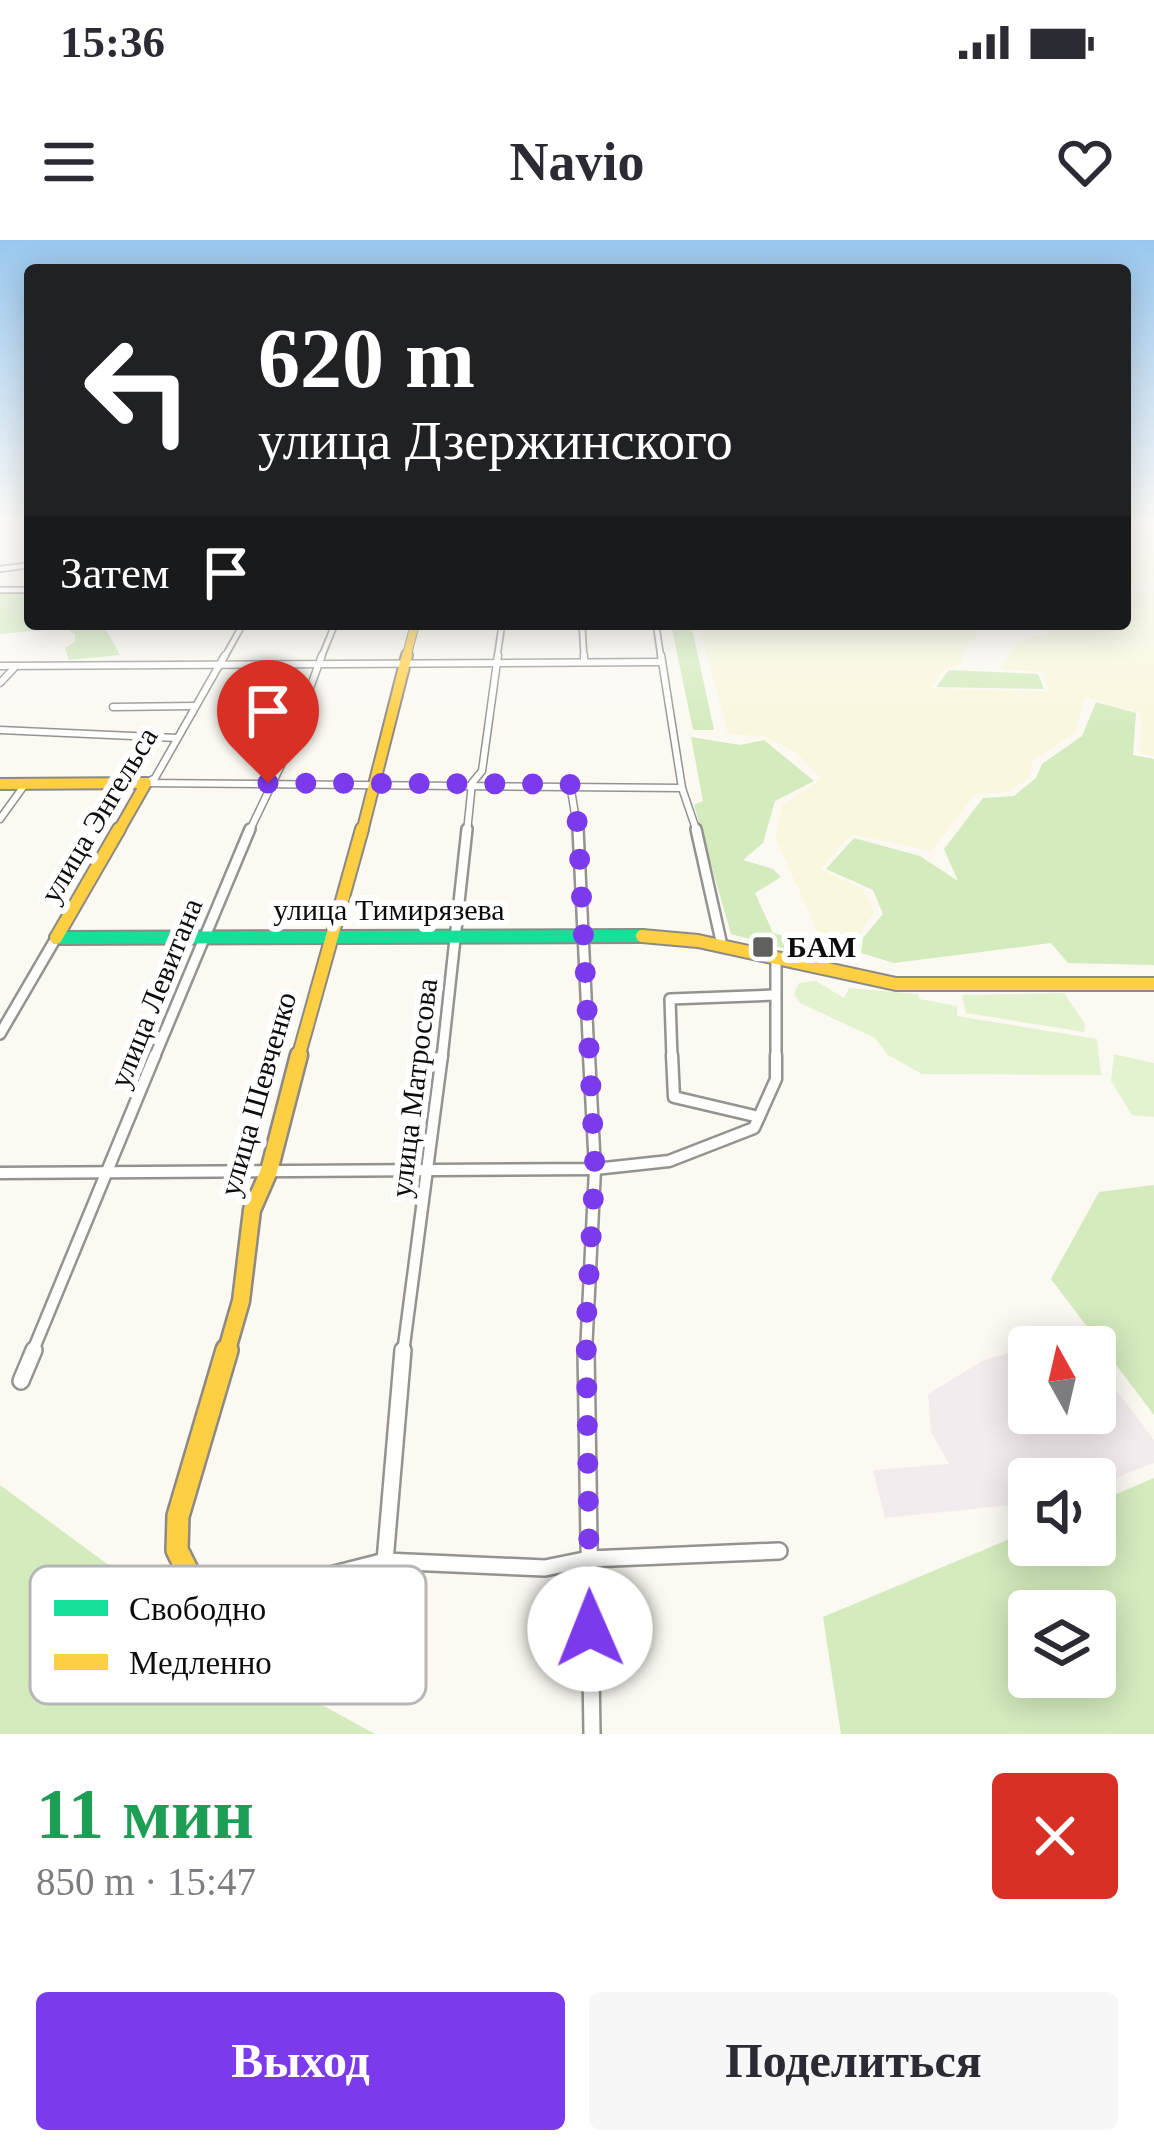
<!DOCTYPE html>
<html lang="ru">
<meta charset="utf-8">
<style>
:root{--surface:#fff;--page:#f7f7f7;--text:#2b2b33;--muted:#7c7c81;--accent:#7c3aed}
body{margin:0;font-family:Georgia,serif;background:var(--page);color:var(--text);height:100vh;display:flex;flex-direction:column;font-size:45px;white-space:nowrap}
*{box-sizing:border-box;margin:0}
p{font-size:39px;color:var(--muted)}
.icon{flex:none;width:66px;height:66px;fill:none;stroke:currentColor;stroke-width:2;stroke-linecap:round;stroke-linejoin:round}
.map{position:relative;height:1494px;overflow:hidden}
.sheet{display:flex;flex-direction:column;background:var(--surface);flex:1}
.sheet>*{flex:none}
.top-card{position:absolute;left:24px;top:24px;width:1107px;height:366px;border-radius:12px;box-shadow:0 6px 30px #0003;background:#202124;color:#fff;overflow:hidden}
.needle{width:78px;rotate:352deg}
.controls{position:absolute;left:1008px;top:1086px;display:grid;gap:24px}
.controls a{display:grid;place-items:center;width:108px;height:108px;border-radius:12px;background:var(--surface);box-shadow:0 6px 30px #0003;font-size:60px}
.pin{position:absolute;display:grid;place-items:center;width:102px;height:102px;color:#fff;margin:-123px -51px;border-radius:50% 50% 50% 0;rotate:-45deg;box-shadow:0 0 12px #0007}
.pin .icon{rotate:45deg}
.me{position:absolute;width:132px;margin:-66px;rotate:359deg;stroke-linejoin:round;filter:drop-shadow(0 0 9px #0008)}
.turn{display:flex;align-items:center;gap:42px;height:252px;padding:0 36px;font-size:54px}
.turn .icon{width:156px;height:156px;stroke-width:2.5}
.turn b{display:block;font-size:84px;line-height:102px}
.then{display:flex;align-items:center;height:114px;padding:0 36px;background:#0003;gap:24px;font-size:45px}
.round{display:grid;place-items:center;flex:none;width:126px;height:126px;border-radius:12px;background:var(--page)}
.headline{display:flex;align-items:center;justify-content:space-between;height:204px;padding:0 36px}
h1{font-size:72px;font-weight:700;line-height:90px;color:#1e9e55}
.button{display:flex;gap:24px;margin-top:auto;padding:24px 36px}
.button a{flex:1;height:138px;border-radius:12px;background:var(--accent);color:#fff;font-size:48px;font-weight:700;line-height:138px;text-align:center}
.button a+a{background:var(--page);color:var(--text)}
.status{display:flex;justify-content:space-between;align-items:center;height:84px;padding:0 60px;background:var(--surface);direction:ltr}
.status svg{height:33px;fill:currentColor}
header{display:flex;justify-content:space-between;align-items:center;height:156px;padding:0 36px;background:var(--surface);font-size:54px;font-weight:700}
.map>svg:first-child{display:block}
.industrial{fill:#f3ecef}
.farmland{fill:#f9f7dd}
.green{fill:#e4f3cf}
.forest{fill:#d3ebbd;fill-rule:evenodd}
.lines{fill:none;stroke-linecap:round;stroke-linejoin:round}
.street-far4-casing{stroke:#949390;stroke-width:8}
.street-far3-casing{stroke:#949390;stroke-width:9}
.street-far2-casing{stroke:#949390;stroke-width:14}
.street-far1-casing{stroke:#949390;stroke-width:15}
.street-casing{stroke:#949390;stroke-width:20}
.fast-casing{stroke:#8b8a87;stroke-width:16}
.slow-far4-casing{stroke:#8b8a87;stroke-width:10}
.slow-far3-casing{stroke:#8b8a87;stroke-width:14}
.slow-far2-casing{stroke:#8b8a87;stroke-width:16}
.slow-far1-casing{stroke:#8b8a87;stroke-width:21}
.slow-casing{stroke:#8b8a87;stroke-width:26}
.street-far4{stroke:#fefefd;stroke-width:4.5}
.street-far3{stroke:#fefefd;stroke-width:6}
.street-far2{stroke:#fefefd;stroke-width:9}
.street-far1{stroke:#fefefd;stroke-width:10}
.street{stroke:#fefefd;stroke-width:15}
.fast{stroke:#16e098;stroke-width:12}
.slow-far4{stroke:#ffcf43;stroke-width:8}
.slow-far3{stroke:#ffcf43;stroke-width:10}
.slow-far2{stroke:#ffcf43;stroke-width:12}
.slow-far1{stroke:#ffcf43;stroke-width:16}
.slow{stroke:#ffcf43;stroke-width:21}
.route{stroke:#7c3aed;stroke-width:21;stroke-dasharray:0 37.8}
.poi-dot{fill:#60605d;stroke:#fff;stroke-width:4.5}
.labels{text-anchor:middle;stroke-width:12;stroke-linejoin:round;paint-order:stroke}
.street-label{font-size:30px;fill:#0d0d0d;stroke:#fff}
.poi-label{font-size:30px;font-weight:bold;fill:#0d0d0d;stroke:#fff;text-anchor:start}
.key{fill:#fff;stroke:#b6b6b6;stroke-width:3}
.key-label{font-size:33px;fill:#0d0d0d}
</style>
<div class="status"><b>15:36</b><svg viewBox="0 0 49 12"><path d="M0 12V9h3v3zM5 12V6h3v6zM10 12V3h3v9zM15 12V0h3v12zM26 1h20v11H26zM47 4h2v5h-2z"/></svg></div>
<header><svg class="icon" aria-label="menu" viewBox="0 0 24 24"><path d="M4 6h16M4 12h16M4 18h16"/></svg>Navio<svg class="icon" aria-label="heart" viewBox="0 0 24 24"><path d="M12 20l-8-8c-3-5 5-10 8-4 3-6 11-1 8 4z"/></svg></header>
<div class="map">
<svg width="1154" height="1494" viewBox="0 0 1154 1494">
<rect width="100%" height="100%" fill="#fbf9f2"/>
<polygon class="industrial" points="1029,1107 1029,1173 1095,1173 1095,1122 1154,1200 1154,1223 1095,1246 1095,1239 1029,1239 1029,1263 885,1278 873,1230 949,1224 931,1192 928,1154 984,1120"/>
<g class="farmland">
<polygon points="1125,288 1154,290 1154,343 1125,343"/>
<polygon points="1125,353 1154,353 1154,516 1140,514 1141,473 1085,457 1075,493 1032,521 1029,538 1009,552 975,554 931,611 852,594 820,629 864,650 874,672 856,701 819,695 776,599 782,565 821,539 797,513 763,496 728,494 699,384 971,384 979,393 961,411 961,425 943,430 931,448 1049,452 1042,432 1000,429 1019,401 1053,392 1045,384 1125,384"/>
</g>
<g class="green">
<polygon points="816,741 844,758 849,748 918,754 919,759 957,766 957,776 1097,799 1101,835 922,834 888,815 875,798 800,763 794,754 799,743"/>
<polygon points="1064,753 1085,784 1084,792 966,773 962,755"/>
<polygon points="1114,814 1154,823 1154,877 1132,875 1111,841"/>
</g>
<g class="forest">
<polygon points="0,352 30,352 30,384 103,384 120,415 69,420 65,408 75,402 75,394 65,388 0,394"/>
<polygon points="671,384 691,384 714,490 693,490"/>
<polygon points="949,430 1038,434 1044,449 936,447"/>
<polygon points="1096,462 1136,473 1133,515 1154,519 1154,725 1068,723 1051,703 894,723 861,713 863,698 883,674 873,650 826,629 854,598 920,616 958,641 944,609 983,558 1014,556 1036,538 1042,524 1082,496"/>
<polygon points="691,497 740,505 764,500 814,541 775,561 763,603 743,620 773,629 781,637 755,653 773,693 808,703 805,714 731,694 694,565 703,561"/>
<polygon points="1154,945 1154,1175 1051,1039 1099,952"/>
<path d="M1154 1238V1494H841L823 1377 1029 1291V1305H1095V1263ZM1029 1371H1095V1437H1029Z"/>
<polygon points="0,1245 229,1414 375,1494 0,1494"/>
</g>
<g class="lines">
<g class="street-far4-casing">
<g id="street-far4">
<polyline points="0,329 30,325"/>
<polyline points="0,350 30,350"/>
<polyline points="582,384 584,418"/>
<polyline points="656,384 661,418"/>
<polyline points="224,418 243,384"/>
<polyline points="321,418 335,384"/>
<polyline points="497,418 502,384"/>
</g>
</g>
<g class="street-far3-casing">
<g id="street-far3">
<polyline points="584,415 584,422"/>
<polyline points="661,415 682,548 697,592"/>
<polyline points="0,426 662,422"/>
<polyline points="0,443 16,426"/>
<polyline points="113,467 195,466"/>
<polyline points="0,490 177,498"/>
<polyline points="146,543 682,548"/>
<polyline points="146,543 155,538 225,415"/>
<polyline points="570,544 578,592"/>
<polyline points="0,579 26,543"/>
<polyline points="249,592 285,517 322,415"/>
<polyline points="467,592 472,543 482,531 498,415"/>
</g>
</g>
<g class="street-far2-casing">
<g id="street-far2">
<polyline points="578,589 589,818"/>
<polyline points="696,589 721,701"/>
<polyline points="776,720 776,818"/>
<polyline points="0,794 56,698"/>
<polyline points="154,818 250,589"/>
<polyline points="442,818 467,589"/>
<polyline points="672,818 670,759 775,755"/>
</g>
</g>
<g class="street-far1-casing">
<g id="street-far1">
<polyline points="672,815 674,857 759,877"/>
<polyline points="0,933 595,929 669,921 754,888 776,839 776,815"/>
<polyline points="32,1113 155,815"/>
<polyline points="403,1113 442,815"/>
<polyline points="586,1113 595,929 589,815"/>
</g>
</g>
<g class="street-casing">
<g id="street">
<polyline points="586,1110 592,1494"/>
<polyline points="21,1141 34,1110"/>
<polyline points="385,1321 403,1110"/>
<polyline points="242,1346 295,1344 385,1321 545,1328 589,1319 779,1311"/>
</g>
</g>
<g class="fast-casing">
<polyline id="fast" points="56,698 642,696"/>
</g>
<g class="slow-far4-casing">
<polyline id="slow-far4" points="406,418 415,384"/>
</g>
<g class="slow-far3-casing">
<g id="slow-far3">
<polyline points="0,544 146,543"/>
<polyline points="118,592 146,543"/>
<polyline points="362,592 407,415"/>
</g>
</g>
<g class="slow-far2-casing">
<g id="slow-far2">
<polyline points="642,696 698,701 896,744 1154,744"/>
<polyline points="56,698 119,589"/>
<polyline points="298,818 362,589"/>
</g>
</g>
<g class="slow-far1-casing">
<polyline id="slow-far1" points="226,1113 241,1061 252,970 269,931 299,815"/>
</g>
<g class="slow-casing">
<polyline id="slow" points="192,1340 177,1310 178,1276 227,1110"/>
</g>
<use href="#street-far4" class="street-far4"/>
<use href="#street-far3" class="street-far3"/>
<use href="#street-far2" class="street-far2"/>
<use href="#street-far1" class="street-far1"/>
<use href="#street" class="street"/>
<use href="#fast" class="fast"/>
<use href="#slow-far4" class="slow-far4"/>
<use href="#slow-far3" class="slow-far3"/>
<use href="#slow-far2" class="slow-far2"/>
<use href="#slow-far1" class="slow-far1"/>
<use href="#slow" class="slow"/>
</g>
<linearGradient id="sky" x2="0" y2="1"><stop stop-color="#99c8ef"/><stop offset="0.57" stop-color="#fdfcf9"/><stop offset="1" stop-color="#fdfcf9" stop-opacity="0"/></linearGradient>
<rect width="1154" height="492" fill="url(#sky)"/>
<g class="lines">
<polyline class="route" points="268,543 570,544 578,586 595,929 586,1087 590,1389"/>
</g>
<rect class="poi-dot" x="751" y="695" width="24" height="24" rx="6"/>
<g class="labels">
<g class="street-label">
<text transform="translate(99 575) rotate(-59)" y="10">улица Энгельса</text>
<text x="389" y="680">улица Тимирязева</text>
<text transform="translate(156 753) rotate(-68)" y="10">улица Левитана</text>
<text transform="translate(414 848) rotate(-83)" y="10">улица Матросова</text>
<text transform="translate(258 854) rotate(-74)" y="10">улица Шевченко</text>
</g>
<g class="poi-label">
<text x="787" y="717">БАМ</text>
</g>
</g>
<rect x="30" y="1326" width="396" height="138" rx="18" class="key"/>
<rect x="54" y="1360" width="54" height="16" fill="#16e098"/>
<rect x="54" y="1414" width="54" height="16" fill="#ffcf43"/>
<g class="key-label">
<text x="129" y="1380">Свободно</text>
<text x="129" y="1434">Медленно</text>
</g>
</svg>
<div class="controls">
<a><svg class="needle" viewBox="-14 -14 28 28"><path d="M0-13l5 13h-10z" fill="#e53935"/><path d="M0 13l5-13h-10z" fill="#7c7c81"/></svg></a>
<a><svg class="icon" aria-label="sound" viewBox="0 0 24 24"><path d="M4 9h4l5-4v14l-5-4H4zM17 9q2 3 0 6"/></svg></a>
<a><svg class="icon" aria-label="layers" viewBox="0 0 24 24"><path d="M12 4l9 5-9 5-9-5zM3 14l9 5 9-5"/></svg></a>
</div>
<div class="pin" style="left:268px;top:543px;background:#d93025"><svg class="icon" aria-label="arrive" viewBox="0 0 24 24"><path d="M6 21V4h12l-3 4 3 4H6"/></svg></div>
<svg class="me" style="left:590px;top:1389px" viewBox="-20 -20 40 40"><circle r="19" fill="#fff"/><path d="M0-13L10 11 0 6-10 11z" fill="#7c3aed"/></svg>
<div class="top-card">
<div class="turn"><svg class="icon" aria-label="left" viewBox="0 0 24 24"><path d="M17 20v-9H6M10 6l-5 5 5 5"/></svg><div><b>620 m</b>улица Дзержинского</div></div>
<div class="then">Затем<svg class="icon" aria-label="arrive" viewBox="0 0 24 24"><path d="M6 21V4h12l-3 4 3 4H6"/></svg></div>
</div>
</div>
<section class="sheet">
<div class="headline"><div><h1>11 мин</h1><p>850 m · 15:47</p></div><a class="round" style="background:#d93025;color:#fff"><svg class="icon" aria-label="close" viewBox="0 0 24 24"><path d="M6 6l12 12M18 6L6 18"/></svg></a></div>
<div class="button"><a>Выход</a><a>Поделиться</a></div>
</section>
